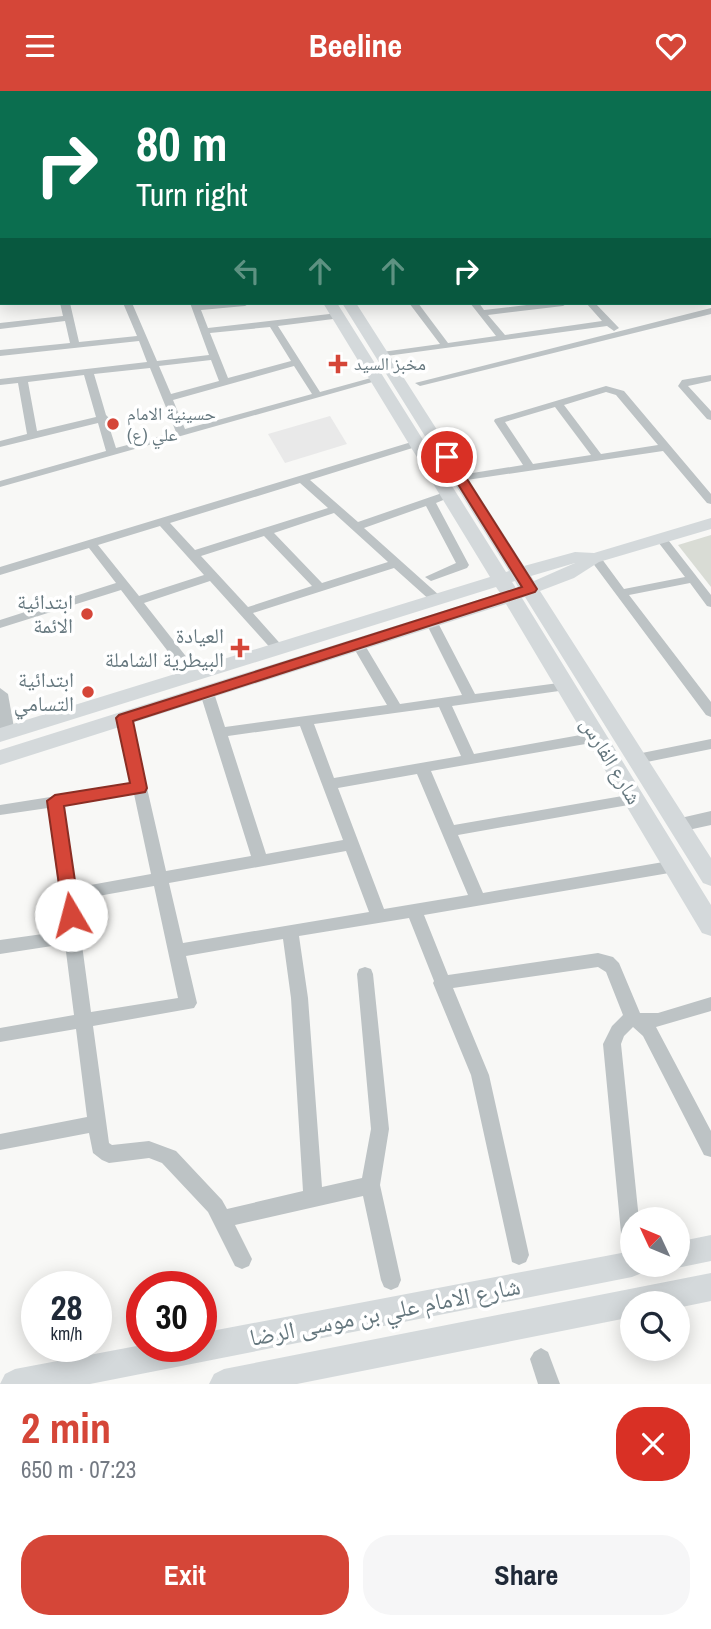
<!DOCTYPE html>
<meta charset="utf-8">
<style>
:root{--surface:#fff;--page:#f6f6f7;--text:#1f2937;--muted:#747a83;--accent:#d54638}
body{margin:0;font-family:"Archivo Narrow","Noto Naskh Arabic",sans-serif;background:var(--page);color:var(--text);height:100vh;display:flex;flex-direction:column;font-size:26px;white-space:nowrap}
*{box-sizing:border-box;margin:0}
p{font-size:23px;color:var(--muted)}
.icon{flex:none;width:38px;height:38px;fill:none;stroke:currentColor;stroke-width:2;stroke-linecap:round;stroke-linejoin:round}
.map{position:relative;height:1293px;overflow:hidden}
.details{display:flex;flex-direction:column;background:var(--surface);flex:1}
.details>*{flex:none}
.top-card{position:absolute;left:0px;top:0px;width:712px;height:214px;box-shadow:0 4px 18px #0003;background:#0b6e4f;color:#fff;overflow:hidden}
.needle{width:46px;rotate:314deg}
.controls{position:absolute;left:620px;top:1116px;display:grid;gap:14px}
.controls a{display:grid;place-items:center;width:70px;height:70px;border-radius:50%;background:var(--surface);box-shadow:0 4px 18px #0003;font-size:35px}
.speed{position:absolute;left:21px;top:1180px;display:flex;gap:14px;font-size:35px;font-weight:700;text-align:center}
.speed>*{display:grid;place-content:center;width:91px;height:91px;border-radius:50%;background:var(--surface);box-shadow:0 4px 18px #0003;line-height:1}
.speed small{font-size:18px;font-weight:400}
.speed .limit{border:10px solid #d22;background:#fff;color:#111}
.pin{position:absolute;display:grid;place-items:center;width:60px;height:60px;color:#fff;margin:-30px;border:4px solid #fff;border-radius:50%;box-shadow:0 2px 7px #0007}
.me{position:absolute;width:77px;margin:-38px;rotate:352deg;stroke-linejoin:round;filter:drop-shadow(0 0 5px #0008)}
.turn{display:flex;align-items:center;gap:24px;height:147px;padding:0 21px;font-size:32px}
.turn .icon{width:91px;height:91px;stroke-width:2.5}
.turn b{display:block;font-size:49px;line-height:60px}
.lanes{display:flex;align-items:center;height:66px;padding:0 21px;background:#0003;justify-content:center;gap:35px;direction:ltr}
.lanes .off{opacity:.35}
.round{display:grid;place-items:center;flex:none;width:74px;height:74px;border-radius:28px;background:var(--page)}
.overview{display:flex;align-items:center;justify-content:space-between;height:119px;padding:0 21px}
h1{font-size:42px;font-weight:800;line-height:52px;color:var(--accent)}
.primary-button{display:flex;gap:14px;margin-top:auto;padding:14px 21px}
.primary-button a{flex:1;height:80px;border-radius:28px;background:var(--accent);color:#fff;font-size:28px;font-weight:800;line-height:80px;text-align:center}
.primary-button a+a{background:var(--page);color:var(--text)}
header{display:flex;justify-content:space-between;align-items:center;height:91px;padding:0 21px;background:var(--accent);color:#fff;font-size:32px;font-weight:800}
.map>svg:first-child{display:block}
.built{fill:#e9e9e9}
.green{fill:#d9dcd5}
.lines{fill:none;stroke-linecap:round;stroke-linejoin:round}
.minor{fill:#bdc3c5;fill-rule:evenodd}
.tertiary{fill:#bdc3c5;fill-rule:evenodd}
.secondary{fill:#d4d9db;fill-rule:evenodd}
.primary{fill:#d4d9db;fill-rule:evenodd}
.route{fill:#d54638;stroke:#8a2e24;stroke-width:2}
.poi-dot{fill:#d54638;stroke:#fff;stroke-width:2.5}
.labels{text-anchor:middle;stroke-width:7;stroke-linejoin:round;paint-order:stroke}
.far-poi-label{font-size:18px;fill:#65777e;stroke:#fff;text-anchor:start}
.poi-label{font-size:21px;fill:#65777e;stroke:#fff;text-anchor:end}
.street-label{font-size:21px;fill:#65777e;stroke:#fff}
.near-street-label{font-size:24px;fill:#65777e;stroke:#fff}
</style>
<header><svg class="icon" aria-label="menu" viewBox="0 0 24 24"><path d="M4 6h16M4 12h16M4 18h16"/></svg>Beeline<svg class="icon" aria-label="heart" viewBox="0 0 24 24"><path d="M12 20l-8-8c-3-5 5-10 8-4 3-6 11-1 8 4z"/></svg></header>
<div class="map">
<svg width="711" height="1293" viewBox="0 0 711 1293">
<rect width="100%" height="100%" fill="#f8f8f6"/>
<polygon class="built" points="330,325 347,353 285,372 268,343"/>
<polygon class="green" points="711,444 711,496 678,454"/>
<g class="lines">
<g class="minor">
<polygon points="10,0 16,0 17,2 11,2"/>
<polygon points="84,0 108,0 81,2"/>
<polygon points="189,0 195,0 196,2 190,2"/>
<polygon points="257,0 268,2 258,2"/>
<polygon points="321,0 332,2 322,2"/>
<polygon points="353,0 363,0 351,2"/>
<polygon points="401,0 412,2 402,2"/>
<polygon points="436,0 445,0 434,2"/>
<polygon points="495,0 503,0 493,2"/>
<polygon points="530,0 542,2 532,2"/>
<rect x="548" y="0" width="6" height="2"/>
<polygon points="617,0 624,0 626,2 618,2"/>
<polygon points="0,20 2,20 0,25"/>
<polygon points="0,41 2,41 0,46"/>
<rect x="710" y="48" width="1" height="4"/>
<rect x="0" y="57" width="2" height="4"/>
<rect x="0" y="75" width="2" height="4"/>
<rect x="710" y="90" width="1" height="4"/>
<rect x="710" y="102" width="1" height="4"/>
<rect x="710" y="131" width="1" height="4"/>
<polygon points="710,147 711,147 711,153 710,152"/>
<rect x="710" y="192" width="1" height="6"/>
<polygon points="2,207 2,212 5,212 0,214"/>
<path d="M60 212H70L79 251 137 245 123 212H132L157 270 209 264 190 212H198L199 214 250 212 245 215 201 219 208 237 338 222 341 223V227L278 235 320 301 378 285 383 288 0 396V390L106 360 98 332 0 356V350L27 343 18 292 0 294V288L147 271 139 250 0 265V259L70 252 65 230 0 238V232L63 225ZM270 236 291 270 228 287 210 242ZM211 269 219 290 171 303 159 275ZM294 275 312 303 185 338 173 309ZM150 277 176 341 116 357 107 329 109 327 106 324 94 283ZM84 284 96 326 37 340 28 291Z"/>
<polygon points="409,212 418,212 448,252 496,245 470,212 479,212 484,219 543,212 568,212 563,215 488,224 505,244 602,230 586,212 595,212 619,237 614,240 607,235 379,266 379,262 382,261 440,253"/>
<polygon points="711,217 711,223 420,295 415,292"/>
<polygon points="711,284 711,290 688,295 711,320 711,329 707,328 678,295 682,289"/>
<path d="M606 295 624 300 711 403V413L707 412 663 360 460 390 454 387 460 384 523 374 494 330 495 328ZM606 301 616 304 658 354 601 363 564 314ZM555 316 591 364 533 373 505 331Z"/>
<path d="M418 349 422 350V354L310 389 358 431 445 401H453V405L436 412 469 474 467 477 431 490 425 486 456 472 426 415 364 437 440 505 442 508 440 511H432L394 477 253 522 285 558 279 562 274 561 210 490 144 512 199 582 201 585 194 589 189 588 121 499 0 537V529L116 492 89 457 0 484V476ZM300 392 328 417 195 459 170 432ZM334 422 388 471 322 492 274 442ZM160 435 204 484 139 505 98 454ZM264 445 312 495 248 516 201 465Z"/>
<polygon points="661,443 665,445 711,504 711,516 707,515 690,492 629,504 711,611 711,626 706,624 589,467 595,463 599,464 624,498 685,486 655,447"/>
<path d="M431 526 437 530 475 603 566 591 573 595 566 599 452 615 474 663 597 641 604 646 597 651 431 680 454 734 634 703 639 704 641 708 639 712 634 713 458 744 483 802 675 769 680 771 683 775 680 779 675 781 424 824 448 884 598 862 613 866 619 872 640 922H658L711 906V920L656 936 711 1040V1066L704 1064 643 945 633 936 624 945 621 953 639 1129H632V1151L624 1149 621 1142 603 953 612 935 623 924 606 881 598 876 453 897 489 984 529 1164 526 1171 519 1174 512 1171 471 984 433 892 434 890 409 827 299 845 308 907 322 1096 362 1087 371 1038 357 883 359 878 365 876 371 878 373 883 389 1038 380 1094 401 1189 398 1196 391 1199 384 1196 381 1189 363 1105 235 1134 252 1168 249 1175 242 1178 235 1175 208 1121 162 1072 149 1067 109 1072 102 1069 93 1062 89 1042 0 1059V1043L87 1026 76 938 0 951V937L74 924 65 853 0 863V849L64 840 48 717 0 724V714L132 693 117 627 124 622 131 627 166 780 251 765 200 602 202 599H212L214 602 225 636 387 614 352 554 358 550 363 551 400 613 462 604 425 530ZM439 616 461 665 334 687 314 633ZM300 635 343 749 266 763 228 645ZM417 683 468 804 384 818 338 697ZM134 703 151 783 74 797 63 714ZM346 760 369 821 183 852 169 792ZM154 795 178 907 91 921 76 809ZM283 848 291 907 303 1100 227 1118 222 1109 176 1060 149 1050 112 1054 109 1052 93 935 194 917 197 912 186 865Z"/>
<polygon points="711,648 711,658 637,673 630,668 637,663"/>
<polygon points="541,1257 548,1261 560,1293 538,1293 530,1268 534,1261"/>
</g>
<g class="tertiary">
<rect x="710" y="95" width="1" height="6"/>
<polygon points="0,597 8,603 15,642 6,648 0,646"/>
<polygon points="711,720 711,734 679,741 672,739 670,734 672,729"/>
</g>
<g class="secondary">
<rect x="0" y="147" width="2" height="6"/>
<polygon points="711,1144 711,1170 677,1177 670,1174 677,1174 677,1151"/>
<polygon points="632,1160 632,1174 645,1174 642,1182 632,1186 90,1293 0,1293 5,1283 15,1278 142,1254 201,1255 201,1242"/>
<polygon points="711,1182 711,1210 677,1217 677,1213 632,1213 632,1226 297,1293 209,1293 214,1283 224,1278"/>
</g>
<g class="primary">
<polygon points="157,0 167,0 168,2 158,2"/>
<polygon points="175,0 185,0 186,2 176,2"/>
<path d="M323 212H337L506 481 509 480 342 212H356L524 475 575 461 594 462 711 427V438L599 471 574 487 540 500 711 767V795L703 792 525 506 522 507 711 814V845L702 842 506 513 0 674V659L500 502 496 496 0 651V637L490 486ZM575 472 534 490 531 485ZM515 490 518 496 516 497 512 491Z"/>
</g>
</g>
<polygon class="route" points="447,363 453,366 537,498 535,501 133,630 147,697 145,701 64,715 80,824 77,829 64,829 47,710 55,704 130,692 116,627 119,624 522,496 441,366"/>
<g class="poi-dot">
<path d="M334.5 262.5h7v7h7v7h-7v7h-7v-7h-7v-7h7z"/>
<circle cx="113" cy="333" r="7"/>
<circle cx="87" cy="523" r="7"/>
<path d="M236.5 546.5h7v7h7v7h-7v7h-7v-7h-7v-7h7z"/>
<circle cx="88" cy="601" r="7"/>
</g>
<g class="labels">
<g class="far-poi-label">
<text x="354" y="279">مخبز السيد</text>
<text x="127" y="329">حسينية الامام<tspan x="127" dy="21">علي (ع)</tspan></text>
</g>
<g class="poi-label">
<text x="73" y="518">ابتدائية<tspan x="73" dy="24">الائمة</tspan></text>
<text x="224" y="552">العيادة<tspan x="224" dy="24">البيطرية الشاملة</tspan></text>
<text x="74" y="596">ابتدائية<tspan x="74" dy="24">التسامي</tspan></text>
</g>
<g class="street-label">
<text transform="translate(611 670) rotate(59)" y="7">شارع الفارس</text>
</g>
<g class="near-street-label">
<text transform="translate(385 1221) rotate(-11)" y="8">شارع الامام علي بن موسى الرضا</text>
</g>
</g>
</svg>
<div class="controls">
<a><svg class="needle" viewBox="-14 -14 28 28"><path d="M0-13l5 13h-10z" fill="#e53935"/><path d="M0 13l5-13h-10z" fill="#747a83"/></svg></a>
<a><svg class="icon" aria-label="search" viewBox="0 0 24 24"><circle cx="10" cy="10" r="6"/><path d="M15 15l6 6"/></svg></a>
</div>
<div class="speed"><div>28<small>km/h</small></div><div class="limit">30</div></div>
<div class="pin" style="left:447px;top:366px;background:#d93025"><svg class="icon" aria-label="arrive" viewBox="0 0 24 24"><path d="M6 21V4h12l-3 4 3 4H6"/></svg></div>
<svg class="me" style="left:71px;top:824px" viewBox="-20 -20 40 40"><circle r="19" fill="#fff"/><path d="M0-13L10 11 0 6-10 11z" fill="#d54638"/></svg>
<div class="top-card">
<div class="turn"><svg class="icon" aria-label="right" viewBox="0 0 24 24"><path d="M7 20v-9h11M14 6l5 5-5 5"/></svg><div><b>80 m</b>Turn right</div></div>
<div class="lanes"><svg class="icon off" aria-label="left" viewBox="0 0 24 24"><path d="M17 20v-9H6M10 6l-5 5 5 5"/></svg><svg class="icon off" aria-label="ahead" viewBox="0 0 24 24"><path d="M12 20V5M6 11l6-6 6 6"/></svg><svg class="icon off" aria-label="ahead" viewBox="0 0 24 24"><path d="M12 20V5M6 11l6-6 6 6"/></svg><svg class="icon" aria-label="right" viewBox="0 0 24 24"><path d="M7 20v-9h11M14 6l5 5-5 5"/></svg></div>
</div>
</div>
<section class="details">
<div class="overview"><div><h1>2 min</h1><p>650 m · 07:23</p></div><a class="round" style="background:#d93025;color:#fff"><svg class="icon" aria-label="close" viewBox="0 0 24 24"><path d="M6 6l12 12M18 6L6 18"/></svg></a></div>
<div class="primary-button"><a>Exit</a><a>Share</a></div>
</section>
